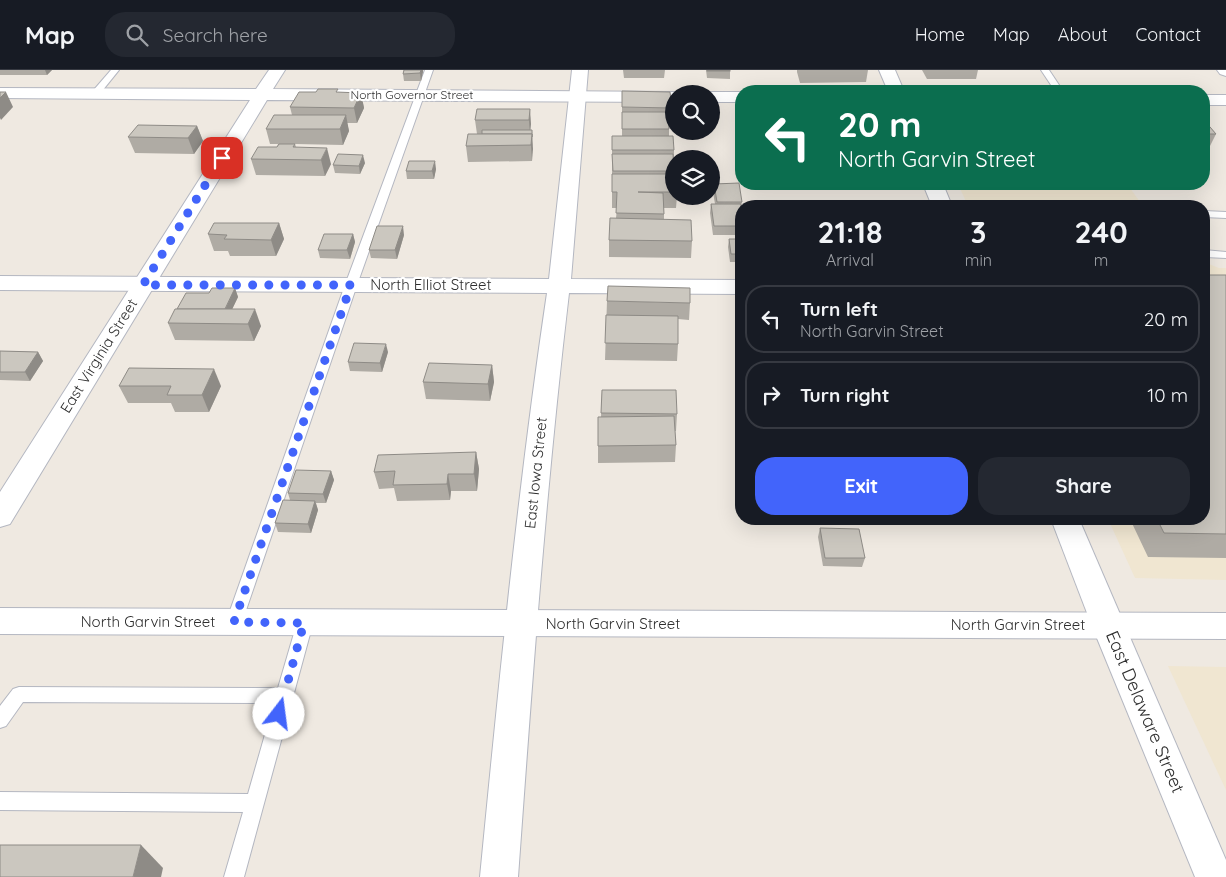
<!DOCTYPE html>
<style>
:root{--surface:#171b24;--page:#242831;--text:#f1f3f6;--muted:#9ea1a6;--line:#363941;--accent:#4264fb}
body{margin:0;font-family:Quicksand,sans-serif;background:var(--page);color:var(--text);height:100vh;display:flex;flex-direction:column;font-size:19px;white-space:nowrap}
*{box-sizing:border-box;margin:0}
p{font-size:16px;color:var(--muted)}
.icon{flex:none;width:28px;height:28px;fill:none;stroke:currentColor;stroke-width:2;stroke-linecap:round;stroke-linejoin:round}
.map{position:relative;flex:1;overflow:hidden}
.drawer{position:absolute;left:735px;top:130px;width:475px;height:325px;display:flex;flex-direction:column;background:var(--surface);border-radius:20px;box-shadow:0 5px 20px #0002}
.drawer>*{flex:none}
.hud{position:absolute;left:735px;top:15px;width:475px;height:105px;border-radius:20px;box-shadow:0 5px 20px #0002;background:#0b6e4f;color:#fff;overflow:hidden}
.controls{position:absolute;left:665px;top:15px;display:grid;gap:10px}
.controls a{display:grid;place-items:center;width:55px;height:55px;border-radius:50%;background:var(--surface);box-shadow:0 5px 20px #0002;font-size:25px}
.pin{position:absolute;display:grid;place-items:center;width:42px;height:42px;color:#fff;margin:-21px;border-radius:10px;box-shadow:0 2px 8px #0006}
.me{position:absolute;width:55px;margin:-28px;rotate:15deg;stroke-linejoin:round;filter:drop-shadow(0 0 4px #0008)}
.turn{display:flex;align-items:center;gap:18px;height:105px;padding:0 20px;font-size:22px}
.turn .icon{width:65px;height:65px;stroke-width:2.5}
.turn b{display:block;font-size:35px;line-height:42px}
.eta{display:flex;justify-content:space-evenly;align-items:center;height:85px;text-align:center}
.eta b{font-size:30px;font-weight:700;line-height:35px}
.primary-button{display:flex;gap:10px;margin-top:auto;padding:10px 20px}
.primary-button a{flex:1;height:58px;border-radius:20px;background:var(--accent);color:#fff;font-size:20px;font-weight:700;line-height:58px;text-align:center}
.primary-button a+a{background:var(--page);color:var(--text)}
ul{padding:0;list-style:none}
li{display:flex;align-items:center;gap:15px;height:68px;margin:0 10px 8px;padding:0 10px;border:2px solid var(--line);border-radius:20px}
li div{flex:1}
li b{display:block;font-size:19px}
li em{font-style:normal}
header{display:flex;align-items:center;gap:30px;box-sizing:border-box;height:70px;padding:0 25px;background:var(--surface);border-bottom:1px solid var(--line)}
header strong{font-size:24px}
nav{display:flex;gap:28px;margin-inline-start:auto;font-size:18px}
.search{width:350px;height:45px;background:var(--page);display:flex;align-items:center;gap:12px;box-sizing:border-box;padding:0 18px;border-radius:20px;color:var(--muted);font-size:19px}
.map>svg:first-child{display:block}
.education{fill:#f0e6d1}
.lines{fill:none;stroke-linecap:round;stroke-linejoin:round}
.service-casing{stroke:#b4b7c1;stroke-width:2}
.minor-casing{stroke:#b4b7c1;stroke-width:2}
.secondary-casing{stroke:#b4b7c1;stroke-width:2}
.service{fill:#fff;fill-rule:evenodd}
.minor{fill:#fff;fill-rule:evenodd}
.secondary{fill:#fff;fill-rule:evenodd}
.wall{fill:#afaba4}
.shaded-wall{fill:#8e8b86}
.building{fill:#cbc7bf;stroke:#8e8b86}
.route{stroke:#4264fb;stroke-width:9;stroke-dasharray:0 16.2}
.labels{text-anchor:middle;stroke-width:4.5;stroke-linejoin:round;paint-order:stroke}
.far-street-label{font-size:12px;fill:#2e2e2e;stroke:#fff}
.street-label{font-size:15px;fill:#2e2e2e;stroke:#fff}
.near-street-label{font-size:18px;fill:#2e2e2e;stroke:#fff}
</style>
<header>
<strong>Map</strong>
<div class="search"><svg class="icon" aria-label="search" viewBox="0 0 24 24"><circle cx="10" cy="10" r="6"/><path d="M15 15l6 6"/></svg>Search here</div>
<nav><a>Home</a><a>Map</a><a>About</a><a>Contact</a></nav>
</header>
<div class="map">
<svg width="1226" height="807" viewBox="0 0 1226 807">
<rect width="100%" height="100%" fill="#efe9e1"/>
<g class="education">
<polygon points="958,114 1127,114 1143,136 968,136"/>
<polygon points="1204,192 1219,198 1226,198 1226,510 1135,508 1108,449 1204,449"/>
<polygon points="1168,596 1226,597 1226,720"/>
</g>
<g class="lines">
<g class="service-casing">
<g id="service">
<polygon points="111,0 119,0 98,26 92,26 92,22"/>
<polygon points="425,0 433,0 357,215 242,552 240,557 234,559 228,557 226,552 345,215"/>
<polygon points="1041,0 1049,0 1063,21 1055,21"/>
<polygon points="1204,141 1226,142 1226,148 1204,147"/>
<polygon points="1204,180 1226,182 1226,188 1205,187"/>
<polygon points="305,546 311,548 313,553 244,807 224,807 243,742 0,740 0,722 248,724 274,633 23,632 6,656 0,658 0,636 13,619 19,617 278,618 297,553 299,548"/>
</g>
</g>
<g class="minor-casing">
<g id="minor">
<path d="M572 0H588L571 209 741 210V224L569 223C546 417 532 612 518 807H480C499 612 518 417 547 223L0 220V206L549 209Z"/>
<polygon points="879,0 895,0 904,21 888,21"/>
<polygon points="923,114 943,114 952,136 932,136"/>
<polygon points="1051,449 1079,449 1226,790 1226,807 1195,807 1092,556"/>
</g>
</g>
<g class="secondary-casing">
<g id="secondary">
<polygon points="269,0 285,0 273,19 674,22 680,24 674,24 674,32 267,30 10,454 0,457 0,422 250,30 0,28 0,18 256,19"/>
<polygon points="1217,0 1226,0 1226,6 1220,4"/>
<polygon points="711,22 741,22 741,32 711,32 711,24 705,24"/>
<rect x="1204" y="25" width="22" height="10"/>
<polygon points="0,538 1226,543 1226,569 0,564"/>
</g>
</g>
<use href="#service" class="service"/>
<use href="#minor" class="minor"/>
<use href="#secondary" class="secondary"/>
</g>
<g class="wall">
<polygon points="0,0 52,0 47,5 0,5"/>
<polygon points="404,0 423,0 421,11 404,11 403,4"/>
<polygon points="623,0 665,0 664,8 624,8"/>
<polygon points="706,0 730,0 730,9 707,8"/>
<polygon points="797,0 868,0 866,12 800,13 797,2"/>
<polygon points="922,0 978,0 976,9 927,9"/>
<polygon points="316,22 361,23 364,38 357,53 347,53 349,61 343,75 295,74 296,77 331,94 325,106 256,105 251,89 277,77 278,74 270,74 266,59 292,45 290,37"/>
<polygon points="622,37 672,38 671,53 669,53 669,66 674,80 674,126 677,126 676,138 664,138 664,149 692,171 691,188 609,187 609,170 616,148 617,138 612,138 612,66 622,66"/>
<polygon points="530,39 530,60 532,60 532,91 468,92 466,76 477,64 475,50"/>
<polygon points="1204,50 1216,64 1205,86 1204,86"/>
<polygon points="197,56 203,71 194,84 135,83 128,67"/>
<polygon points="365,93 360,104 335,103 333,95"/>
<polygon points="436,99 434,109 407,109 406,101"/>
<polygon points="714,114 742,132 741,136 741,165 713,165 710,143 711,134 715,134 713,122"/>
<polygon points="279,153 284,169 276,186 230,186 228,181 214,181 208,164"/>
<polygon points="353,164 355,172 350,189 320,188 318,180"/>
<polygon points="404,165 397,189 371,188 369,180"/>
<polygon points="729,169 741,169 741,192 730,192 728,177"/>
<polygon points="1226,205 1226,488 1148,487 1130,449 1204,449"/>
<polygon points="235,218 238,227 232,239 261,256 254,271 175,270 168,253 177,239 209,223"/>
<polygon points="607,231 690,233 689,250 678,249 678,274 677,291 605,290"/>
<polygon points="0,281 38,282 43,291 30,311 0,310"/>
<polygon points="388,282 382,302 350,301 348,292"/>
<polygon points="492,295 494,312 490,331 426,329 423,312"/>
<polygon points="119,316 221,316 209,342 175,342 171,333 128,333"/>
<polygon points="602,320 677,344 676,361 675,361 676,375 675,392 598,393 598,347 601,347"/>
<polygon points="476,382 479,399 477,421 451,421 450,430 397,431 394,418 379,419 374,402"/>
<polygon points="331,401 334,410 326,433 316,433 318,440 311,463 278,462 275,453 290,430 288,423"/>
<polygon points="820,458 865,488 862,497 823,496 818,467"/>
</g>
<g class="shaded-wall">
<polygon points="45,0 52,0 47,5"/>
<polygon points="421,0 423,0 423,2 421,11 420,3"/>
<polygon points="6,22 13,37 1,50 0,48 0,28"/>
<polygon points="361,23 364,38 357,53 354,38"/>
<polygon points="530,39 531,54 530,65 529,50"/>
<polygon points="346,45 349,61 343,75 340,59"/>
<polygon points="197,56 203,71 194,84 188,68"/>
<polygon points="532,60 533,79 532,91 531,75"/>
<polygon points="327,78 331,94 325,106 321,90"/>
<polygon points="363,85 365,93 360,104 359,96"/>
<polygon points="435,91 436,99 434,109 432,101"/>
<polygon points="279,153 284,169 276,186 271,170"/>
<polygon points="403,156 404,165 397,189 395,180"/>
<polygon points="353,164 355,172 350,189 347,180"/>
<polygon points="235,218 238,227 228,248 225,240"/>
<polygon points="255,239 261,256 254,271 248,254"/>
<polygon points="386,274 388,282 382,302 380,293"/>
<polygon points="38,282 43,291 30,311 25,302"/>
<polygon points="492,295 494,312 490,331 488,314"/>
<polygon points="214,299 221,316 209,342 202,325"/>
<polygon points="476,382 479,399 477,421 474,404"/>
<polygon points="331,401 334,410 326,433 323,424"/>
<polygon points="448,404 451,421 450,430 447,414"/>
<polygon points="315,431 318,440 311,463 308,454"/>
<polygon points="141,775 163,798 161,807 133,807"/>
</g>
<g class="building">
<polygon points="404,0 421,0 420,3 403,4"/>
<rect x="707" y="0" width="23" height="1"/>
<polygon points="318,19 338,19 336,22 361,23 354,38 290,37 299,22 316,22"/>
<polygon points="622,21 670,22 672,38 622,37"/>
<polygon points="0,22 6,22 0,28"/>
<polygon points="477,39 530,39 529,50 475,50"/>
<polygon points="622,42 668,42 669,59 622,59"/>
<polygon points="274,45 346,45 340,59 266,59"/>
<polygon points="1204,50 1216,64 1204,64"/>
<polygon points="138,55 197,56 188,68 128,67"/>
<polygon points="482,60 532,60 532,67 532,64 482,64"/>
<polygon points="468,64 532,64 531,75 466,76"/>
<polygon points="612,66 673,66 674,80 612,80"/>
<polygon points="279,74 295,74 293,77 327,78 321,90 251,89 258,77 277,77"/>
<polygon points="338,84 363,85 359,96 333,95"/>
<polygon points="612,84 673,84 674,101 613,101"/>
<polygon points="409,91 435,91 432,101 406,101"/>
<polygon points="612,104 674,104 674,122 638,122 663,123 664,144 616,143 617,122 612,122"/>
<polygon points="739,113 742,132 717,132 714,114"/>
<polygon points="711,134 741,134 741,156 714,156"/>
<polygon points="610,148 691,150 692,171 609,170"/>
<polygon points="214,153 279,153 271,170 224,169 227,165 208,164"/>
<polygon points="377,156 403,156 395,180 369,180"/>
<polygon points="324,164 353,164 347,180 318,180"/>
<polygon points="729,169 741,169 741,184 731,184"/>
<polygon points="1204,205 1226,205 1226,464 1164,463 1157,449 1204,449"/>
<polygon points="608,216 690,218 690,233 607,231"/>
<polygon points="212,218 235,218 225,239 177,239 186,223 209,223"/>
<polygon points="175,239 255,239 248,254 168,253"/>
<polygon points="606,245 678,246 678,274 605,273"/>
<polygon points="354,273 386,274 380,293 348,292"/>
<polygon points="0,281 38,282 25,302 0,302"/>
<polygon points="429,293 492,295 488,314 423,312"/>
<polygon points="129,298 214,299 202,325 167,325 171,316 119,316"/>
<polygon points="602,320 676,320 677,344 601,343"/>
<polygon points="674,346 676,375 598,376 598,347"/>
<polygon points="476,382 474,404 448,404 447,414 393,415 395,401 374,402 378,385"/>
<polygon points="296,400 331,401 323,424 288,423"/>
<polygon points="283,430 315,431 308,454 275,453"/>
<polygon points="820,458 859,459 865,488 825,488"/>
<polygon points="0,775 141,775 133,807 0,807"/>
</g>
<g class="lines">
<polyline class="route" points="222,88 143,215 351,215 234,552 304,553 279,644"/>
</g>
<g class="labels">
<g class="far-street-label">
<text x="412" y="29">North Governor Street</text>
</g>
<g class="street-label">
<text x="431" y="220">North Elliot Street</text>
<text transform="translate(99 286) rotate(-58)" y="5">East Virginia Street</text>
<text transform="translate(536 403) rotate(-84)" y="5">East Iowa Street</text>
<text x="148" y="557">North Garvin Street</text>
<text x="613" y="559">North Garvin Street</text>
<text x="1018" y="560">North Garvin Street</text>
</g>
<g class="near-street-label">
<text transform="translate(1145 642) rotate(67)" y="6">East Delaware Street</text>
</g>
</g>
</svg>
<div class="controls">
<a><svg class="icon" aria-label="search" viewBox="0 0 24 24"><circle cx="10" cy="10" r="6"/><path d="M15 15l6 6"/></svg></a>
<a><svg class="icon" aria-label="layers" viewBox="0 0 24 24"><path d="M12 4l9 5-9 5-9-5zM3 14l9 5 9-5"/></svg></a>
</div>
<div class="pin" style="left:222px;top:88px;background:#d93025"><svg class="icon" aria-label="arrive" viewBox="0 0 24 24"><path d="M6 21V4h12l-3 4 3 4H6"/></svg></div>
<svg class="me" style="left:279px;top:644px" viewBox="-20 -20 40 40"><circle r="19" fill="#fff"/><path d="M0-13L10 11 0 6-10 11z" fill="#4264fb"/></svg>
<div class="hud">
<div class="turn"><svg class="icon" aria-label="left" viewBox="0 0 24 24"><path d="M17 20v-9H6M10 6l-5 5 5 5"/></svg><div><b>20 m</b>North Garvin Street</div></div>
</div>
<section class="drawer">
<div class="eta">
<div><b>21:18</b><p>Arrival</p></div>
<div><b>3</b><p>min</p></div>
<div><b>240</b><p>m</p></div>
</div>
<ul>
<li><svg class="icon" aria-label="left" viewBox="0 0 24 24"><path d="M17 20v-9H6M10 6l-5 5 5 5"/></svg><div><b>Turn left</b><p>North Garvin Street</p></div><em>20 m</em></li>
<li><svg class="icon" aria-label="right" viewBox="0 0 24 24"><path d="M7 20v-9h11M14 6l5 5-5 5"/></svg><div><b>Turn right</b></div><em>10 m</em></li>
</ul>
<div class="primary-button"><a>Exit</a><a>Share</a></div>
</section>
</div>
